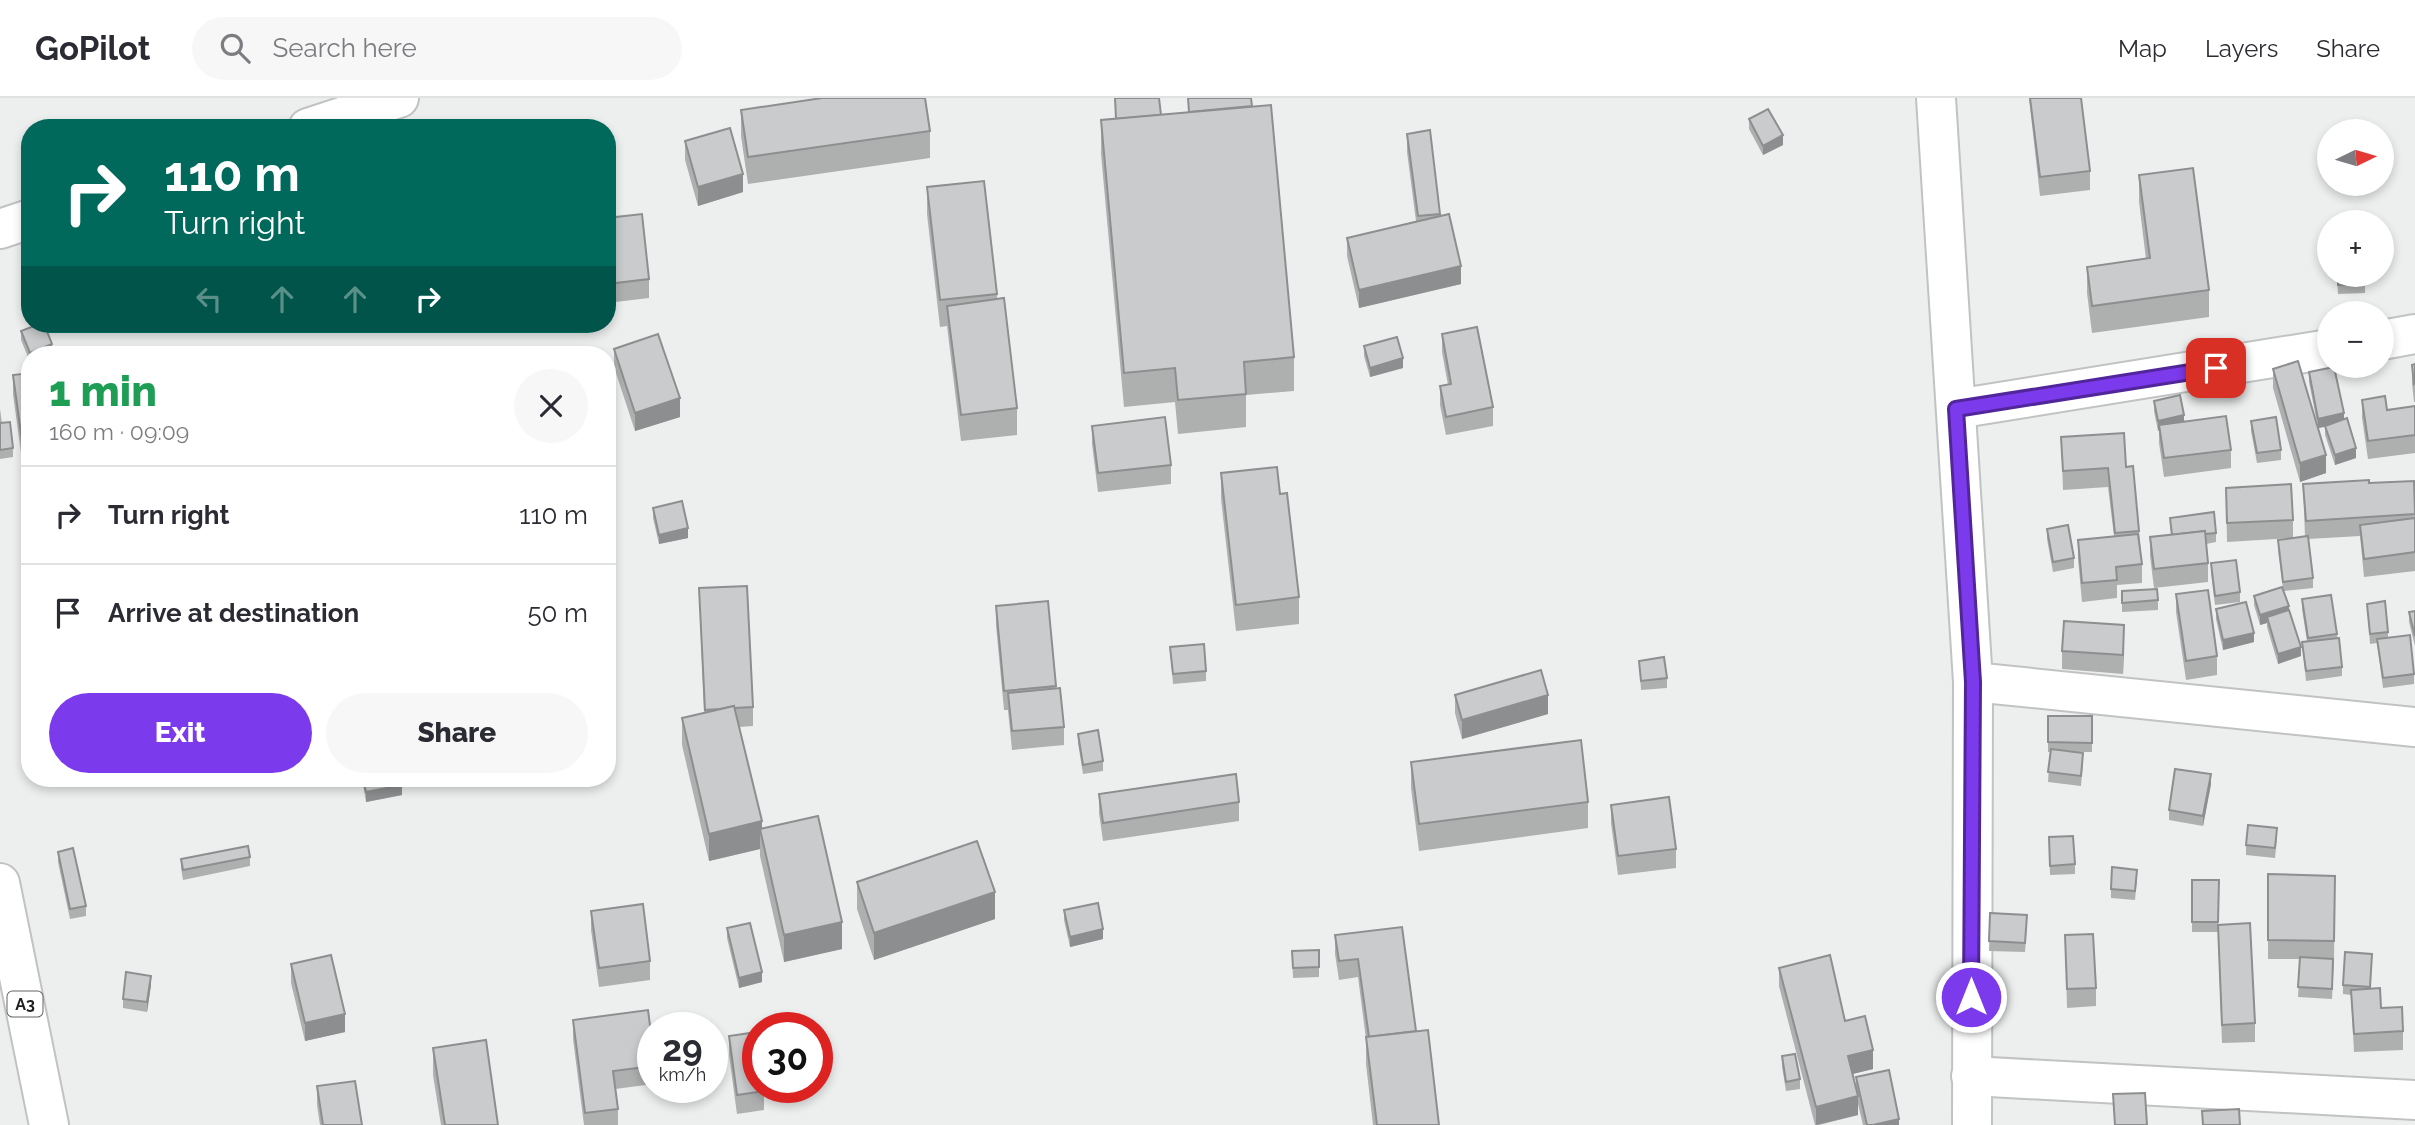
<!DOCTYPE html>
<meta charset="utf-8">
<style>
:root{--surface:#fff;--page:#f7f7f7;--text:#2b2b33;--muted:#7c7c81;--line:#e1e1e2;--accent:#7c3aed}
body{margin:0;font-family:Raleway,sans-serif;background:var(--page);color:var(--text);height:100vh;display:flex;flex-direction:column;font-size:26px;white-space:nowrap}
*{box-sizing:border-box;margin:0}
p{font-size:23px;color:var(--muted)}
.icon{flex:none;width:38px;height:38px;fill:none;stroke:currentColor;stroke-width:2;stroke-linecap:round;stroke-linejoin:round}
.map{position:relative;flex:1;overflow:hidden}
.side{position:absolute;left:21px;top:248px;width:595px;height:441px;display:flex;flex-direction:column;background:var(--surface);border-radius:28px;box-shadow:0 4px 10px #0003}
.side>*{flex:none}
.hud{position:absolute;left:21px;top:21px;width:595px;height:214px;border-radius:28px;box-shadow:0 4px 10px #0003;background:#00695c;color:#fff;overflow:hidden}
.needle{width:46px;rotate:85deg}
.buttons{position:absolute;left:2317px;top:21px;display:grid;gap:14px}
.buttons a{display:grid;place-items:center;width:77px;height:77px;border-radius:50%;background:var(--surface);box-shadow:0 4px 10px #0003;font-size:35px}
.speed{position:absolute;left:637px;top:914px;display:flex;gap:14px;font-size:35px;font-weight:700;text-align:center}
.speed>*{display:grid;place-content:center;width:91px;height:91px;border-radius:50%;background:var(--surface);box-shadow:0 4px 10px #0003;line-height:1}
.speed small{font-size:18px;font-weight:400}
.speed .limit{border:10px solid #d22;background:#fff;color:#111}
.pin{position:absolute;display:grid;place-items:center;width:60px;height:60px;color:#fff;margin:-30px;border-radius:14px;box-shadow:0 4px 10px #0006}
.me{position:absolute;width:77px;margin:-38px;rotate:0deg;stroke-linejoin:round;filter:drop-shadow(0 0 5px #0008)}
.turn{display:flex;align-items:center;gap:24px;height:147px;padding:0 28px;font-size:32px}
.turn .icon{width:91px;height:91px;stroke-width:2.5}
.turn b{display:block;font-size:49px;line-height:60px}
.lanes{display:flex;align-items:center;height:66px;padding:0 28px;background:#0003;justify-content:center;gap:35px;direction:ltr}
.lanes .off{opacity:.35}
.round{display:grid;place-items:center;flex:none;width:74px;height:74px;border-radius:37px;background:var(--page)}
.overview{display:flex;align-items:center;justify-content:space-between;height:119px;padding:0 28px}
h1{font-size:42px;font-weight:800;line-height:52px;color:#1e9e55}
.cta{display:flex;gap:14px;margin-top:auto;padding:14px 28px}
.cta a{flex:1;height:80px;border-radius:42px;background:var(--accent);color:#fff;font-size:28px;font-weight:800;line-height:80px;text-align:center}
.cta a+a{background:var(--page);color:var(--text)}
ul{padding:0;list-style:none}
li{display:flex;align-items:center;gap:21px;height:98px;padding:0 28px;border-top:2px solid var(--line)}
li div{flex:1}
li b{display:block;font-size:26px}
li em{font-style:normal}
header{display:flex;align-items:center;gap:42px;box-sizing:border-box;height:98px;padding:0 35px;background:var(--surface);border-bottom:2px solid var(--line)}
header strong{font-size:33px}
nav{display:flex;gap:38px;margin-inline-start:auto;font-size:24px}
.search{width:490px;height:63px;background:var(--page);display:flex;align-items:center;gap:18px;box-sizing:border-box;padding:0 24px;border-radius:38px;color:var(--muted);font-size:26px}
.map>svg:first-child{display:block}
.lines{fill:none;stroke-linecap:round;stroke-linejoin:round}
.minor-casing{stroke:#c1c2c3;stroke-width:42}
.major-casing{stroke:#c1c2c3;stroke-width:42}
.highway-casing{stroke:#c1c2c3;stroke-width:42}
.minor{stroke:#fff;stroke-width:38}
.major{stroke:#fff;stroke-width:38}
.highway{stroke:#fff;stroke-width:38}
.wall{fill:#aeafaf}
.shaded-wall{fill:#8d8e8f}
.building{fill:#cacbcc;stroke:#8d8e8f;stroke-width:2}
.route-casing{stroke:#51269a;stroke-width:18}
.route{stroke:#7c3aed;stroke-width:12}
.labels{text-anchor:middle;stroke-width:5;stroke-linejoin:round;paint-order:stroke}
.shield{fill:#fff;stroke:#636363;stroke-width:2}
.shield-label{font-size:16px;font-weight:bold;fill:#202020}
</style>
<header>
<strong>GoPilot</strong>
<div class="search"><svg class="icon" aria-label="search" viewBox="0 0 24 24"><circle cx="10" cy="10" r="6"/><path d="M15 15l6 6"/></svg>Search here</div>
<nav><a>Map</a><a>Layers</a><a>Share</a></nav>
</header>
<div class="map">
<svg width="2415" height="1027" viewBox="0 0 2415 1027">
<rect width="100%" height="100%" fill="#edefef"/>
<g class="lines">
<g class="minor-casing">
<g id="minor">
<polyline points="1936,0 1973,584 1972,1027"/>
<polyline points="2382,242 2415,236"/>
<polyline points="1956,311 2329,251"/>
<polyline points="1973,584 2415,629"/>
<polyline points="1971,978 2415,1002"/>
</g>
</g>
<g class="major-casing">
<g id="major">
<polyline points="308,30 399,0"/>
<polyline points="0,131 30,121"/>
</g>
</g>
<g class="highway-casing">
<polyline id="highway" points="0,785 49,1027"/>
</g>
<use href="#minor" class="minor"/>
<use href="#major" class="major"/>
<use href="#highway" class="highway"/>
</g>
<g class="wall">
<polygon points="1115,0 1161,17 1188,14 1188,0 1251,0 1294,259 1294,293 1246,297 1246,329 1178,336 1175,304 1124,309 1101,56 1101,22 1115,21"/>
<polygon points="2029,0 2081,0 2090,73 2090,92 2040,98"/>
<polygon points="741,12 930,33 930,60 748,86 741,38"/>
<polygon points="1749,21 1783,47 1763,57 1749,31"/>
<polygon points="1430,32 1440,118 1461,186 1359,210 1347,158 1347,140 1416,123 1407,54 1407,36"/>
<polygon points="685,43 743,94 698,108 685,62"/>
<polygon points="2139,77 2209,192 2209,219 2092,235 2087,195 2087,169 2146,161 2139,104"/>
<polygon points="927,89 997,196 997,201 1017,310 1017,337 961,343 947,228 940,229 927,116"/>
<polygon points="607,120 649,181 649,200 607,205"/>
<polygon points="2337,177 2365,177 2365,195 2338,196"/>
<polygon points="21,233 52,256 49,257 30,257 30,264 21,242"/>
<polygon points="1442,236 1493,309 1493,328 1446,337 1440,307 1440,288 1448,287 1442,254"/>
<polygon points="1364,248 1403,270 1370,279 1364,258"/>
<polygon points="614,251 680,319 635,333 614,269"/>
<polygon points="2415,266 2415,304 2414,304 2412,285 2412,267"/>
<polygon points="2273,271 2326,375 2300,384 2273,290"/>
<polygon points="2309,274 2344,321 2356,360 2335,367 2325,337 2325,329 2318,330 2309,284"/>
<polygon points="30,275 30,361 22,362 13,296 13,277"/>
<polygon points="2362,302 2387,312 2415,308 2415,355 2368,361 2362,320"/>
<polygon points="2154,303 2231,352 2231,370 2164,379 2159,345 2159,332 2158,333 2154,313"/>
<polygon points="0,311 2,325 13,350 13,359 0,361"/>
<polygon points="2251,323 2281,352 2281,362 2257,365 2251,333"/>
<polygon points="1092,328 1171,367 1171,386 1098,394 1092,346"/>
<polygon points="2061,339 2126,369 2139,433 2142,466 2142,485 2117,487 2117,500 2082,504 2078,461 2078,442 2114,438 2108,389 2063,392"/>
<polygon points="1221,375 1280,396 1299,499 1299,526 1236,533 1221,401"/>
<polygon points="2369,385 2415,404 2415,473 2364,479 2360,438 2308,441 2313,480 2313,490 2284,493 2301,558 2278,566 2267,529 2267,525 2260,527 2254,507 2254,498 2283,490 2278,452 2278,442 2305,439 2303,386"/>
<polygon points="2226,390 2293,422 2293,440 2227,444"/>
<polygon points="653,410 688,440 659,446 653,420"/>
<polygon points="2170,420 2216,435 2216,444 2206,446 2208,465 2208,484 2154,490 2150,458 2150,439 2171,437"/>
<polygon points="2047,431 2074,460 2074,470 2053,474 2047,441"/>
<polygon points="2211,465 2240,494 2240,504 2215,507 2211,475"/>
<polygon points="699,490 753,609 753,628 739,629 762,730 842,851 784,864 760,758 760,751 709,763 682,647 682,620 704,615"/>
<polygon points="2122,493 2158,502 2158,512 2122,514"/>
<polygon points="2176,496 2217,558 2217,577 2186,582 2176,514"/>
<polygon points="2302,501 2337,536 2342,569 2342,578 2306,583 2302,544 2307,543 2302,511"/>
<polygon points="1048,503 1056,591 1064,629 1064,647 1012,652 1008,612 1004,612 996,527 996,508"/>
<polygon points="2367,506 2388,534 2388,540 2414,576 2414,586 2383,590 2377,545 2370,546"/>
<polygon points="2216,511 2254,544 2223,552 2216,521"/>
<polygon points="2415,513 2415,548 2409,524 2409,514"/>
<polygon points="2124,546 2123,576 2062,571 2062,553"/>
<polygon points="1170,549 1206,573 1206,583 1173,586"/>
<polygon points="1639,563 1667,580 1667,590 1641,592"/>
<polygon points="1455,597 1548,616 1462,641 1455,615"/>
<polygon points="2048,618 2092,618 2092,654 2075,654 2083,665 2081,688 2048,684 2050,654 2048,654"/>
<polygon points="1078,636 1103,663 1103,673 1083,676 1078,645"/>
<polygon points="1411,664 1588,704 1588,730 1419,753 1411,690"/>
<polygon points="362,681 400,681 402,697 366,704"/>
<polygon points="2211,686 2203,728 2169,722 2169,712"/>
<polygon points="1099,696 1239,704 1239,723 1103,743 1099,715"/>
<polygon points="1611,707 1676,751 1676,770 1618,777 1611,725"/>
<polygon points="2049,739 2075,766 2075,776 2050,777"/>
<polygon points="2277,739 2275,760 2246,757 2246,747"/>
<polygon points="58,754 86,808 86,818 70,821 58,764"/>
<polygon points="250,759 250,768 183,782 181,770 181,761"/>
<polygon points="2268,776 2335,778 2334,862 2332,901 2298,899 2300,861 2268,861"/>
<polygon points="2137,781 2135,802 2111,800 2111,791"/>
<polygon points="2192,782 2219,782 2218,827 2255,925 2255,944 2222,945 2218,834 2192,834"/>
<polygon points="857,784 995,821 874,862 857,811"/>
<polygon points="1064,812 1103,841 1070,849 1064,822"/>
<polygon points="591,813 650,863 650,882 599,889 591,832"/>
<polygon points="1990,815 2027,826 2025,854 1989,853"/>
<polygon points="1402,829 1416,933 1439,1027 1373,1027 1366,966 1366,941 1358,879 1339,882 1335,856 1335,837"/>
<polygon points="727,830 762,884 739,890 727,840"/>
<polygon points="2065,837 2096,890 2096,908 2067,910"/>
<polygon points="1319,852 1319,879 1293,880 1292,853"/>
<polygon points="2372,865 2370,891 2381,910 2403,933 2403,952 2354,954 2351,897 2343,896 2343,887"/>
<polygon points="291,866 345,934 305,943 291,885"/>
<polygon points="1779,870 1845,923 1873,971 1853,976 1856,991 1856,979 1899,1027 1863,1027 1858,1006 1858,1017 1819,1027 1815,1027 1779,888"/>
<polygon points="151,887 147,914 123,910 123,901"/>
<polygon points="573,922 653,950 653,986 615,991 618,1011 618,1027 584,1027 573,941"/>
<polygon points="729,938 764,993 764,1012 737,1016 729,957"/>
<polygon points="433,950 498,1027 441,1027 433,977"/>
<polygon points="1782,958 1800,981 1800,991 1786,993 1782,968"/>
<polygon points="317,988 362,1027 320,1027 317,1007"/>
</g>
<g class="shaded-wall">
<polygon points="1783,37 1783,47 1763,57 1763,48"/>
<polygon points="743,76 743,94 698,108 698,89"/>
<polygon points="1461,168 1461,186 1359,210 1359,192"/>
<polygon points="52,246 52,256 49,257 30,257 30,255"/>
<polygon points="1403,260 1403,270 1370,279 1370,270"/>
<polygon points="680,300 680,319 635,333 635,315"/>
<polygon points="2344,315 2344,325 2318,330 2318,321"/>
<polygon points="2184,317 2184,327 2159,327 2159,332 2158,333 2158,323"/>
<polygon points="2356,350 2356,360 2335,367 2335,357"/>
<polygon points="2326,357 2326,375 2300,384 2300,365"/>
<polygon points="688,430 688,440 659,446 659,437"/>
<polygon points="2289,508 2289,518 2267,519 2267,525 2260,527 2260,517"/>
<polygon points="2124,527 2124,546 2123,576 2123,557"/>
<polygon points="2254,535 2254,544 2223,552 2223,542"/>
<polygon points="2301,549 2301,558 2278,566 2278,556"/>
<polygon points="1548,597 1548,616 1462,641 1462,622"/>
<polygon points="2211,676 2211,686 2203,728 2203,718"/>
<polygon points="402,687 402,697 366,704 366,694"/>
<polygon points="762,723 762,739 760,731 760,751 709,763 709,736"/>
<polygon points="995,794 995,821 874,862 874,835"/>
<polygon points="842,824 842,851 784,864 784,837"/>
<polygon points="1103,831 1103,841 1070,849 1070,839"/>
<polygon points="762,874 762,884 739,890 739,880"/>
<polygon points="151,878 151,887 147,914 147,904"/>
<polygon points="345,916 345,934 305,943 305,925"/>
<polygon points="1873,952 1873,971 1848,977 1848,958"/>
<polygon points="1858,998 1858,1017 1816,1027 1816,1009"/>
<polygon points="1899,1021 1899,1027 1873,1027"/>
</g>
<g class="building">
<polygon points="822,0 925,0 930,33 748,59 741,12"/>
<polygon points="1115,0 1159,0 1161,17 1116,21"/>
<polygon points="1188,0 1251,0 1252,8 1189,14"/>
<polygon points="2030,0 2081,0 2090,73 2040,79"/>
<polygon points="1271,7 1294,259 1244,264 1246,296 1178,302 1175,270 1124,275 1101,22"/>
<polygon points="1768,11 1783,37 1763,48 1749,21"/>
<polygon points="573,24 576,30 557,30"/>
<polygon points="730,30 743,76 698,89 685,43"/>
<polygon points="1430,32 1440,116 1418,118 1407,36"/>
<polygon points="2193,70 2209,192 2092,208 2087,169 2150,160 2139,77"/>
<polygon points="984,83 997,196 940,202 927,89"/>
<polygon points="642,116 649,181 607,186 607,120"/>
<polygon points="1449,116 1461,168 1359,192 1347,140"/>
<polygon points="2338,177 2365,177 2365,186 2338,187"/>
<polygon points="1004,200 1017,310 961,317 947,208"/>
<polygon points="39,226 44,226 52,246 30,255 21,233"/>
<polygon points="1477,229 1493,309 1446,319 1440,288 1451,286 1442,236"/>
<polygon points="658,236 680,300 635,315 614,251"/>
<polygon points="1397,239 1403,260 1370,270 1364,248"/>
<polygon points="184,253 185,257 168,257"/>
<polygon points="2298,263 2326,357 2300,365 2273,271"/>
<polygon points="2415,266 2415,285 2414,286 2412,267"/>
<polygon points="2334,269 2344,315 2318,321 2309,274"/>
<polygon points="30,275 30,342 22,343 13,277"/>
<polygon points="2180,297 2184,317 2158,323 2154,303"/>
<polygon points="2385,298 2387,312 2415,308 2415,337 2368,343 2362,302"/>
<polygon points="2226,318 2231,352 2164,360 2159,327"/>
<polygon points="1165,319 1171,367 1098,375 1092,328"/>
<polygon points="2276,319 2281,352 2257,355 2251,323"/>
<polygon points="2347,320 2356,350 2335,357 2325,328"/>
<polygon points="10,324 13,350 0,352 0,325"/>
<polygon points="2124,335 2126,369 2133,368 2139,433 2115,435 2108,370 2063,373 2061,339"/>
<polygon points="1277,369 1280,396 1287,395 1299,499 1236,507 1221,375"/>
<polygon points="2369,382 2369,385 2414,383 2415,416 2306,423 2303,386"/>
<polygon points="2291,386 2293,422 2227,425 2226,390"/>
<polygon points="682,403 688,430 659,437 653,410"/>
<polygon points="2214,414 2216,435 2205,436 2205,433 2172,437 2170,420"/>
<polygon points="2415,420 2415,454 2364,461 2360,427"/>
<polygon points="2068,427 2074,460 2053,464 2047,431"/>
<polygon points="2205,433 2208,465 2154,471 2150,439"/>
<polygon points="2138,436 2142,466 2116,469 2117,482 2082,485 2078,442"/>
<polygon points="2308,438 2313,480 2283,484 2278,442"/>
<polygon points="2236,462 2240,494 2215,498 2211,465"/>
<polygon points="747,488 753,609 734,610 734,608 720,611 705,612 699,490"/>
<polygon points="2282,489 2289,508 2260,517 2254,498"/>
<polygon points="2157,491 2158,502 2122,505 2122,493"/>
<polygon points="2208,492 2217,558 2186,563 2176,496"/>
<polygon points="2331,497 2337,536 2308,540 2302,501"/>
<polygon points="1048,503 1056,588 1004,593 996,508"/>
<polygon points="2385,503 2388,534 2370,536 2367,506"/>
<polygon points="2246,504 2254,535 2223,542 2216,511"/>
<polygon points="2289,512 2301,549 2278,556 2267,519"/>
<polygon points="2415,513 2415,538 2409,514"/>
<polygon points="2064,523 2124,527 2123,557 2062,553"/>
<polygon points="2410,537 2414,576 2383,580 2377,541"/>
<polygon points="2339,540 2342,569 2306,573 2302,544"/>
<polygon points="1204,546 1206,573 1173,576 1170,549"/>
<polygon points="1664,559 1667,580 1641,583 1639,563"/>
<polygon points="1541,572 1548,597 1462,622 1455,597"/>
<polygon points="1060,590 1064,629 1012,633 1008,595"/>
<polygon points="734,608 762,723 709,736 682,620"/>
<polygon points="2048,618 2092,618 2092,645 2048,644"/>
<polygon points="1098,632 1103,663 1083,667 1078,636"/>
<polygon points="1581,642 1588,704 1419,726 1411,664"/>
<polygon points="2051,651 2083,655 2081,678 2048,674"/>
<polygon points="2175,671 2211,676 2203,718 2169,712"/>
<polygon points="1236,676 1239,704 1103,725 1099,696"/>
<polygon points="363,681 400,681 402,687 366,694"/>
<polygon points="1669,699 1676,751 1618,758 1611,707"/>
<polygon points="818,718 842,824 784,837 760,731"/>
<polygon points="2248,727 2277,730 2275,750 2246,747"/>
<polygon points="2073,738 2075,766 2050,768 2049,739"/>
<polygon points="977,743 995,794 874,835 857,784"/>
<polygon points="248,748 250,759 183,772 181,761"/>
<polygon points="73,750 86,808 70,811 58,754"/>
<polygon points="2112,769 2137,772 2135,793 2111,791"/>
<polygon points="2268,776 2335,778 2334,843 2268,842"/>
<polygon points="2192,782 2219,782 2218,824 2192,824"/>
<polygon points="1098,805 1103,831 1070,839 1064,812"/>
<polygon points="643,806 650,863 599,870 591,813"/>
<polygon points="1990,815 2027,817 2025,845 1989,843"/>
<polygon points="750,825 762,874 739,880 727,830"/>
<polygon points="2250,825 2255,925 2222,927 2218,827"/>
<polygon points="1402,829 1416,933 1369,939 1358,861 1339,863 1335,837"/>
<polygon points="2093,836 2096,890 2067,891 2065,837"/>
<polygon points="1319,852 1319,869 1293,870 1292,853"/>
<polygon points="2345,854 2372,856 2370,889 2343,887"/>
<polygon points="331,857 345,916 305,925 291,866"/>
<polygon points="1830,857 1845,923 1865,918 1873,952 1848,958 1858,998 1816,1009 1779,870"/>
<polygon points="2300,859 2333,861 2332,891 2298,889"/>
<polygon points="126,874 151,878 147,904 123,901"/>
<polygon points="2380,890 2381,910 2402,909 2403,933 2354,936 2351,892"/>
<polygon points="648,912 653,950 653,968 613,973 618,1011 585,1015 573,922"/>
<polygon points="704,923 705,929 682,929 681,927"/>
<polygon points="1428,932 1439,1027 1377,1027 1366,939"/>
<polygon points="757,934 758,943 758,989 764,989 764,993 737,997 729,938"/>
<polygon points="486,942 498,1027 445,1027 433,950"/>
<polygon points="1795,956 1800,981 1786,984 1782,958"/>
<polygon points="1889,972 1899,1021 1873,1027 1867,1027 1856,979"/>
<polygon points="355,983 362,1027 323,1027 317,988"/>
<polygon points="2145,995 2147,1027 2115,1027 2113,996"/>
<polygon points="2239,1011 2240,1027 2203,1027 2202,1013"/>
</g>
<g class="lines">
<g class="route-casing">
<polyline id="route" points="1971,899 1973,584 1956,311 2216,270"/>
</g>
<use href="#route" class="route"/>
</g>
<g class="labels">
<rect class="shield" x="7.5" y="893.5" width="35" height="25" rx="5"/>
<g class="shield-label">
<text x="25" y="912">A3</text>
</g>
</g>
</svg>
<div class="buttons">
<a><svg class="needle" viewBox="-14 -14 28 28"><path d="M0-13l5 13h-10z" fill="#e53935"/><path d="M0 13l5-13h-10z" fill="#7c7c81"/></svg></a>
<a>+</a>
<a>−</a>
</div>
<div class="speed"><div>29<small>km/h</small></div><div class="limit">30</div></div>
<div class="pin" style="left:2216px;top:270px;background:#d93025"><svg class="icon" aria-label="arrive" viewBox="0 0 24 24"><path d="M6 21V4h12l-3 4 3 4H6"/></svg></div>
<svg class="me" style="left:1971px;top:899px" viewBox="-20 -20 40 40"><circle r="17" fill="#7c3aed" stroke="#fff" stroke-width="3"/><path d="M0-11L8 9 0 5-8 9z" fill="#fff"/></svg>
<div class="hud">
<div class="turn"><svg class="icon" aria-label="right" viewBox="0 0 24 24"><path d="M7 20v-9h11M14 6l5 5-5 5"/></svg><div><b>110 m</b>Turn right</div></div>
<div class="lanes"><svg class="icon off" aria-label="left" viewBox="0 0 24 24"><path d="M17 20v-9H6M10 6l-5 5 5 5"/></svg><svg class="icon off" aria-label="ahead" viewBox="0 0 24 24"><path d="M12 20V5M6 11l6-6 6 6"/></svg><svg class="icon off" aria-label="ahead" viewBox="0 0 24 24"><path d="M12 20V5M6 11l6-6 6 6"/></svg><svg class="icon" aria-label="right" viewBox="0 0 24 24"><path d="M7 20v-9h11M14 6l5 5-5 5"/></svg></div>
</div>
<section class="side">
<div class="overview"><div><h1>1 min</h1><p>160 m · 09:09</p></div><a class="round"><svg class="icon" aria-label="close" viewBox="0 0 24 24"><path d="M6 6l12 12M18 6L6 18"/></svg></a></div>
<ul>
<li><svg class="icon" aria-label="right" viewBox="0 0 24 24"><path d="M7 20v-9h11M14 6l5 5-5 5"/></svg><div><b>Turn right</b></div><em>110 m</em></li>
<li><svg class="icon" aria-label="arrive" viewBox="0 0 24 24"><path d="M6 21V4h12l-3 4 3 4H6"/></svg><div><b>Arrive at destination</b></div><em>50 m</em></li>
</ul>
<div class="cta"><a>Exit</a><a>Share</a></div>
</section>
</div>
